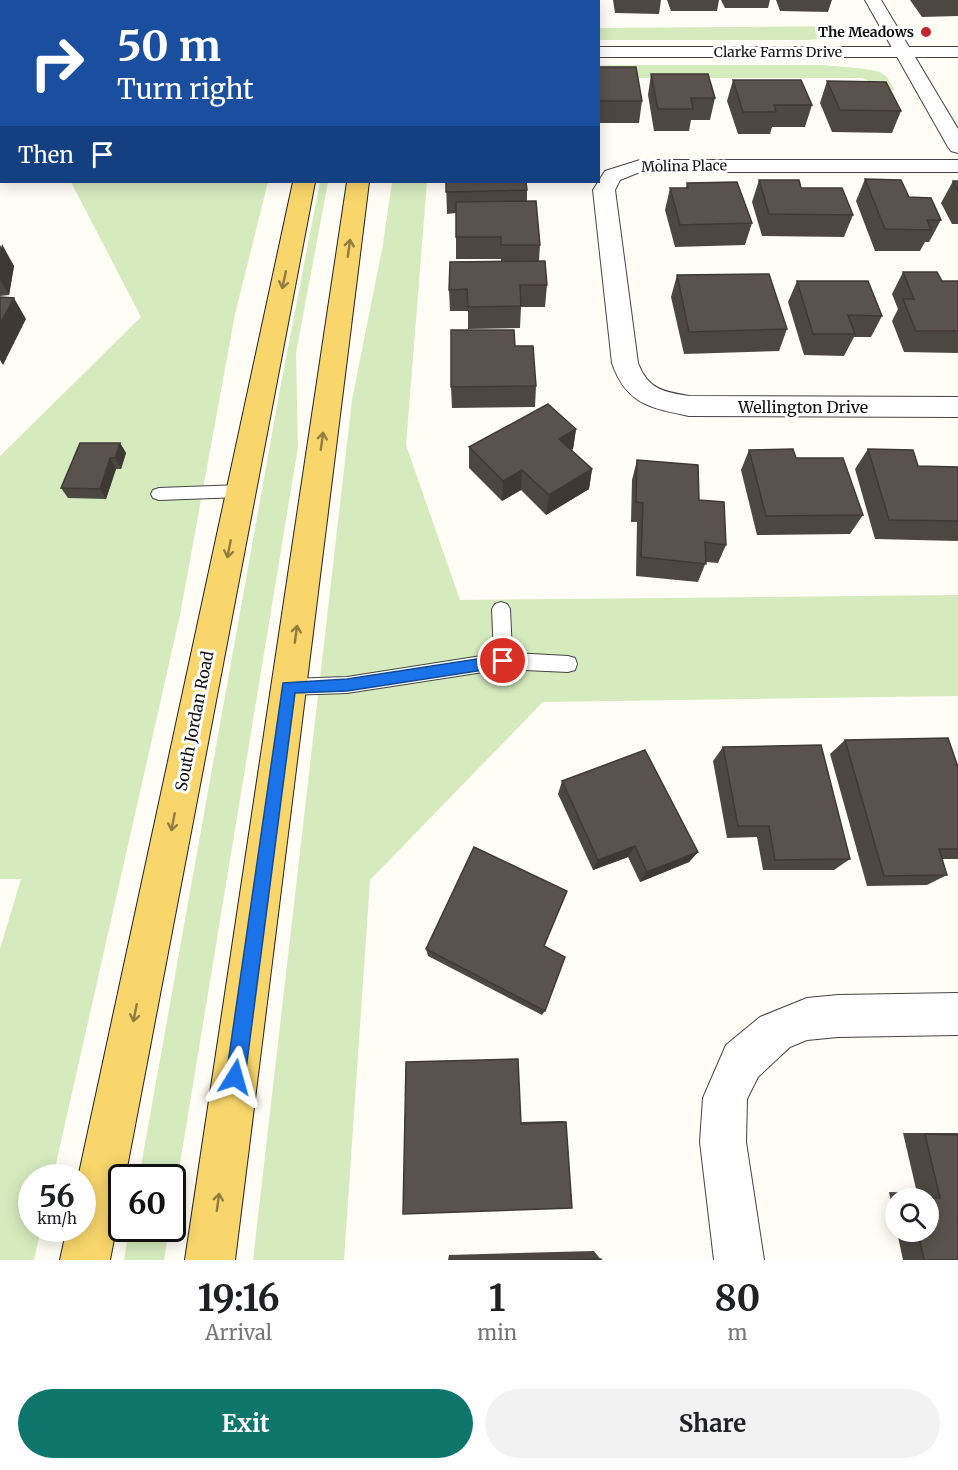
<!DOCTYPE html>
<style>
:root{--surface:#fff;--page:#f2f2f2;--text:#202124;--muted:#757577;--accent:#0f766e}
body{margin:0;font-family:Merriweather,serif;background:var(--page);color:var(--text);height:100vh;display:flex;flex-direction:column;font-size:22px;white-space:nowrap}
*{box-sizing:border-box;margin:0}
p{font-size:20px;color:var(--muted)}
.icon{flex:none;width:33px;height:33px;fill:none;stroke:currentColor;stroke-width:2;stroke-linecap:round;stroke-linejoin:round}
.map{position:relative;height:1260px;overflow:hidden}
.drawer{display:flex;flex-direction:column;background:var(--surface);flex:1}
.drawer>*{flex:none}
.guide{position:absolute;left:0px;top:0px;width:600px;height:183px;box-shadow:0 3px 15px #0003;background:#1a4fa0;color:#fff;overflow:hidden}
.fabs{position:absolute;left:885px;top:1188px;display:grid;gap:12px}
.fabs a{display:grid;place-items:center;width:54px;height:54px;border-radius:50%;background:var(--surface);box-shadow:0 3px 15px #0003;font-size:30px}
.speed{position:absolute;left:18px;top:1164px;display:flex;gap:12px;font-size:30px;font-weight:700;text-align:center}
.speed>*{display:grid;place-content:center;width:78px;height:78px;border-radius:50%;background:var(--surface);box-shadow:0 3px 15px #0003;line-height:1}
.speed small{font-size:15px;font-weight:400}
.speed .limit{border:3px solid #111;border-radius:9px;background:#fff;color:#111}
.pin{position:absolute;display:grid;place-items:center;width:51px;height:51px;color:#fff;margin:-26px;border:3px solid #fff;border-radius:50%;box-shadow:0 2px 6px #0007}
.me{position:absolute;width:66px;margin:-33px;rotate:8deg;stroke-linejoin:round;filter:drop-shadow(0 0 4px #0008)}
.turn{display:flex;align-items:center;gap:21px;height:126px;padding:0 18px;font-size:27px}
.turn .icon{width:78px;height:78px;stroke-width:2.5}
.turn b{display:block;font-size:42px;line-height:51px}
.then{display:flex;align-items:center;height:57px;padding:0 18px;background:#0003;gap:12px;font-size:22px}
.eta{display:flex;justify-content:space-evenly;align-items:center;height:102px;text-align:center}
.eta b{font-size:36px;font-weight:700;line-height:42px}
.button{display:flex;gap:12px;margin-top:auto;padding:12px 18px}
.button a{flex:1;height:69px;border-radius:36px;background:var(--accent);color:#fff;font-size:24px;font-weight:700;line-height:69px;text-align:center}
.button a+a{background:var(--page);color:var(--text)}
.map>svg:first-child{display:block}
.green{fill:#d5ebbd}
.lines{fill:none;stroke-linecap:round;stroke-linejoin:round}
.stream{fill:#3f96cf;fill-rule:evenodd}
.service-casing{stroke:#444;stroke-width:2}
.minor-casing{stroke:#444;stroke-width:2}
.tertiary-casing{stroke:#444;stroke-width:2}
.primary-casing{stroke:#222;stroke-width:2}
.service{fill:#fff;fill-rule:evenodd}
.minor{fill:#fff;fill-rule:evenodd}
.tertiary{fill:#fff;fill-rule:evenodd}
.primary{fill:#f9d66b;fill-rule:evenodd}
.wall{fill:#4d4742}
.shaded-wall{fill:#3f3936}
.building{fill:#5a524d;stroke:#3f3936;stroke-width:1.5}
.oneway{stroke:#917d42}
.route{fill:#1a73e8;stroke:#114b97;stroke-width:1.5}
.poi-dot{fill:#c4262e;stroke:#fff;stroke-width:2}
.labels{text-anchor:middle;stroke-width:6;stroke-linejoin:round;paint-order:stroke}
.far-poi-label{font-size:14px;font-weight:bold;fill:#111;stroke:#fff;text-anchor:end}
.far-street-label{font-size:14px;fill:#111;stroke:#fff}
.street-label{font-size:16px;fill:#111;stroke:#fff}
</style>
<div class="map">
<svg width="958" height="1260" viewBox="0 0 958 1260">
<rect width="100%" height="100%" fill="#fffdf5"/>
<g class="green">
<polygon points="861,26 862,32 851,37 807,40 599,40 599,28"/>
<polygon points="599,65 823,65 866,69 880,72 887,77 895,91 861,78 599,78"/>
<polygon points="71,182 268,182 235,314 180,615 53,1177 32,1178 32,1228 41,1229 34,1260 0,1260 0,949 21,879 0,879 0,456 141,317"/>
<polygon points="320,182 328,182 296,353 298,447 173,1206 172,1178 139,1177 280,389"/>
<polygon points="392,182 427,182 406,445 460,600 958,595 958,696 543,702 370,880 344,1260 253,1260 352,400 383,244"/>
<polygon points="129,1229 169,1229 164,1260 124,1260"/>
</g>
<g class="lines">
<rect class="stream" x="0" y="59" width="2" height="5"/>
<g class="service-casing">
<g id="service">
<polygon points="240,485 246,487 248,491 246,495 240,497 159,500 153,498 151,494 153,490 159,488"/>
<polygon points="501,602 507,604 510,609 512,653 568,656 575,658 577,664 575,670 568,672 503,669 347,693 288,695 281,693 279,687 281,681 288,679 347,677 494,654 492,609 495,604"/>
</g>
</g>
<g class="minor-casing">
<g id="minor">
<polygon points="10,0 27,0 9,2"/>
<polygon points="865,0 881,0 958,129 958,153 951,151 948,147"/>
<path d="M640 160H958V172H640L620 180 615 190 638 363C648 389 663 392 689 396L958 397V417L689 416C650 408 626 404 612 363L593 190 605 171Z"/>
<polygon points="958,993 958,1035 838,1037 807,1040 790,1047 758,1077 747,1099 746,1142 764,1260 714,1260 700,1142 703,1098 726,1045 760,1017 807,998 838,995"/>
</g>
</g>
<g class="tertiary-casing">
<g id="tertiary">
<rect x="0" y="29" width="2" height="10"/>
<rect x="598" y="47" width="360" height="10"/>
</g>
</g>
<g class="primary-casing">
<g id="primary">
<polygon points="332,0 348,0 349,2 331,2"/>
<polygon points="376,0 392,0 375,2"/>
<polygon points="293,182 315,182 125,1178 122,1178 122,1197 110,1260 60,1260 67,1228 82,1228 82,1178 78,1178"/>
<polygon points="347,182 369,182 235,1260 185,1260"/>
</g>
</g>
<use href="#service" class="service"/>
<use href="#minor" class="minor"/>
<use href="#tertiary" class="tertiary"/>
<use href="#primary" class="primary"/>
</g>
<g class="wall">
<polygon points="68,0 132,0 131,2 69,2"/>
<polygon points="544,0 596,0 595,2 544,2"/>
<polygon points="613,0 661,0 659,14 615,13"/>
<polygon points="667,0 719,0 717,11 671,11"/>
<polygon points="721,0 770,0 768,8 725,8"/>
<polygon points="776,0 832,0 828,12 780,11"/>
<polygon points="910,0 958,0 958,16 922,17"/>
<polygon points="598,67 642,101 639,123 598,123"/>
<polygon points="651,74 715,98 710,120 691,120 689,131 654,131 648,95"/>
<polygon points="733,80 812,105 805,127 772,127 770,134 738,134 727,101"/>
<polygon points="827,81 901,111 892,133 832,132 820,103"/>
<polygon points="865,179 909,197 941,220 929,242 925,242 920,251 875,251 856,201"/>
<polygon points="759,180 801,188 853,215 844,237 762,236 752,202"/>
<polygon points="953,181 958,181 958,224 952,224 941,203"/>
<polygon points="446,182 527,190 527,201 540,245 539,261 547,285 545,307 521,307 520,328 468,329 468,311 450,311 449,290 501,262 501,259 456,259 456,213 447,214"/>
<polygon points="687,183 752,223 745,245 675,247 665,210 670,188 686,188"/>
<polygon points="0,245 14,266 9,295 0,296"/>
<polygon points="903,272 942,281 958,281 958,353 904,352 892,321 898,309 892,294"/>
<polygon points="677,275 787,329 779,351 684,354 671,297"/>
<polygon points="797,281 882,316 871,337 854,337 844,356 804,355 788,302"/>
<polygon points="515,346 536,386 535,407 452,408 451,387"/>
<polygon points="576,429 573,449 571,450 592,469 589,489 546,515 521,490 502,501 469,468 469,447"/>
<polygon points="120,443 126,453 121,469 116,469 106,499 68,498 61,488"/>
<polygon points="868,449 918,466 958,467 958,541 875,539 855,469"/>
<polygon points="749,450 796,458 863,515 850,534 757,535 741,470"/>
<polygon points="637,460 699,500 726,545 718,563 706,562 698,582 636,576 637,522 631,522 632,480"/>
<polygon points="845,740 958,767 958,859 942,859 947,875 927,885 867,886 830,754"/>
<polygon points="723,747 850,859 834,870 763,870 757,837 727,838 713,761"/>
<polygon points="562,781 698,852 689,862 640,882 628,857 593,870 558,794"/>
<polygon points="544,946 545,1011 542,1015 428,956 426,949"/>
<polygon points="562,1121 566,1122 572,1208 521,1122"/>
<polygon points="903,1133 958,1133 958,1260 903,1260 897,1232 928,1232 928,1198 896,1198 896,1225 889,1192 917,1193"/>
<polygon points="594,1251 601,1260 448,1260 449,1255"/>
</g>
<g class="shaded-wall">
<rect x="578" y="0" width="8" height="2"/>
<polygon points="2,76 2,110 0,112 0,78"/>
<polygon points="2,244 14,266 9,295 0,280 0,255"/>
<polygon points="14,298 26,319 3,365 0,360 0,324"/>
<polygon points="576,429 573,449 556,459 559,439"/>
<polygon points="120,443 126,453 121,469 115,458"/>
<polygon points="110,458 116,469 106,499 100,489"/>
<polygon points="592,469 589,489 546,515 549,495"/>
<polygon points="522,470 521,490 502,501 503,481"/>
<polygon points="635,846 628,857 593,870 598,860"/>
<polygon points="698,852 689,862 640,882 647,872"/>
</g>
<g class="building">
<polygon points="598,67 636,67 642,101 598,101"/>
<polygon points="651,74 708,74 715,98 691,98 693,109 658,109"/>
<polygon points="733,80 801,80 812,105 774,105 776,112 743,112"/>
<polygon points="827,81 886,82 901,111 840,110"/>
<polygon points="865,179 901,180 909,197 931,198 941,220 927,220 931,230 885,229"/>
<polygon points="759,180 799,180 801,188 842,188 853,215 769,214"/>
<polygon points="953,181 958,181 958,191"/>
<polygon points="446,182 526,182 527,190 446,192"/>
<polygon points="737,182 752,223 680,225 670,188 688,188 687,183"/>
<polygon points="536,201 540,245 501,245 501,237 456,237 456,202"/>
<polygon points="545,261 547,285 520,285 521,306 468,307 467,289 449,290 450,262"/>
<polygon points="903,272 937,272 942,281 958,281 958,331 916,331 903,299 914,299"/>
<polygon points="769,274 787,329 689,332 677,275"/>
<polygon points="797,281 868,281 882,316 848,315 855,334 813,334"/>
<polygon points="0,297 14,298 0,324"/>
<polygon points="451,330 514,330 515,346 533,346 536,386 451,387"/>
<polygon points="548,404 576,429 559,439 592,469 549,495 522,470 503,481 469,447"/>
<polygon points="80,443 120,443 115,458 110,458 100,489 61,488"/>
<polygon points="793,449 796,458 843,458 863,515 766,516 749,450"/>
<polygon points="868,449 913,450 918,466 958,467 958,521 889,520"/>
<polygon points="637,460 698,465 699,500 724,502 726,545 705,542 706,564 641,557 643,503 636,502"/>
<polygon points="948,738 958,767 958,849 939,849 947,875 884,876 845,740"/>
<polygon points="821,745 850,859 775,860 769,826 738,826 723,747"/>
<polygon points="645,750 698,852 647,872 635,846 598,860 562,781"/>
<polygon points="474,847 567,891 544,946 565,957 545,1011 426,949"/>
<polygon points="518,1059 521,1124 566,1122 572,1208 403,1214 406,1062"/>
<polygon points="925,1134 958,1135 958,1260 924,1260 918,1232 928,1232 928,1198 911,1198 911,1197 940,1198"/>
<polygon points="601,1259 601,1260 567,1260"/>
</g>
<defs><path id="oneway-shaft" d="M-6 0H5M1.5-3L5.5 0L1.5 3" fill="none" stroke-width="1.6" stroke-linecap="round" stroke-linejoin="round" transform="scale(1.5)"/></defs>
<g class="oneway">
<use href="#oneway-shaft" transform="translate(349 248) rotate(-82)"/>
<use href="#oneway-shaft" transform="translate(284 280) rotate(102)"/>
<use href="#oneway-shaft" transform="translate(322 441) rotate(-82)"/>
<use href="#oneway-shaft" transform="translate(229 549) rotate(101)"/>
<use href="#oneway-shaft" transform="translate(296 634) rotate(-82)"/>
<use href="#oneway-shaft" transform="translate(173 822) rotate(101)"/>
<use href="#oneway-shaft" transform="translate(135 1013) rotate(101)"/>
<use href="#oneway-shaft" transform="translate(218 1202) rotate(-82)"/>
</g>
<polygon class="route" points="503,655 508,657 510,661 508,665 503,667 347,691 295,693 245,1077 242,1083 235,1086 229,1083 226,1077 283,683 347,679"/>
<circle class="poi-dot" cx="926" cy="32" r="6"/>
<g class="labels">
<g class="far-poi-label">
<text x="914" y="37">The Meadows</text>
</g>
<g class="far-street-label">
<text x="778" y="57">Clarke Farms Drive</text>
<text transform="translate(684 166) rotate(-1)" y="5">Molina Place</text>
</g>
<g class="street-label">
<text x="803" y="413">Wellington Drive</text>
<text transform="translate(194 721) rotate(-79)" y="6">South Jordan Road</text>
</g>
</g>
</svg>
<div class="fabs">
<a><svg class="icon" aria-label="search" viewBox="0 0 24 24"><circle cx="10" cy="10" r="6"/><path d="M15 15l6 6"/></svg></a>
</div>
<div class="speed"><div>56<small>km/h</small></div><div class="limit">60</div></div>
<div class="pin" style="left:503px;top:661px;background:#d93025"><svg class="icon" aria-label="arrive" viewBox="0 0 24 24"><path d="M6 21V4h12l-3 4 3 4H6"/></svg></div>
<svg class="me" style="left:235px;top:1077px" viewBox="-20 -20 40 40"><path d="M0-17L14 15 0 8-14 15z" fill="#1a73e8" stroke="#fff" stroke-width="4"/></svg>
<div class="guide">
<div class="turn"><svg class="icon" aria-label="right" viewBox="0 0 24 24"><path d="M7 20v-9h11M14 6l5 5-5 5"/></svg><div><b>50 m</b>Turn right</div></div>
<div class="then">Then<svg class="icon" aria-label="arrive" viewBox="0 0 24 24"><path d="M6 21V4h12l-3 4 3 4H6"/></svg></div>
</div>
</div>
<section class="drawer">
<div class="eta">
<div><b>19:16</b><p>Arrival</p></div>
<div><b>1</b><p>min</p></div>
<div><b>80</b><p>m</p></div>
</div>
<div class="button"><a>Exit</a><a>Share</a></div>
</section>
